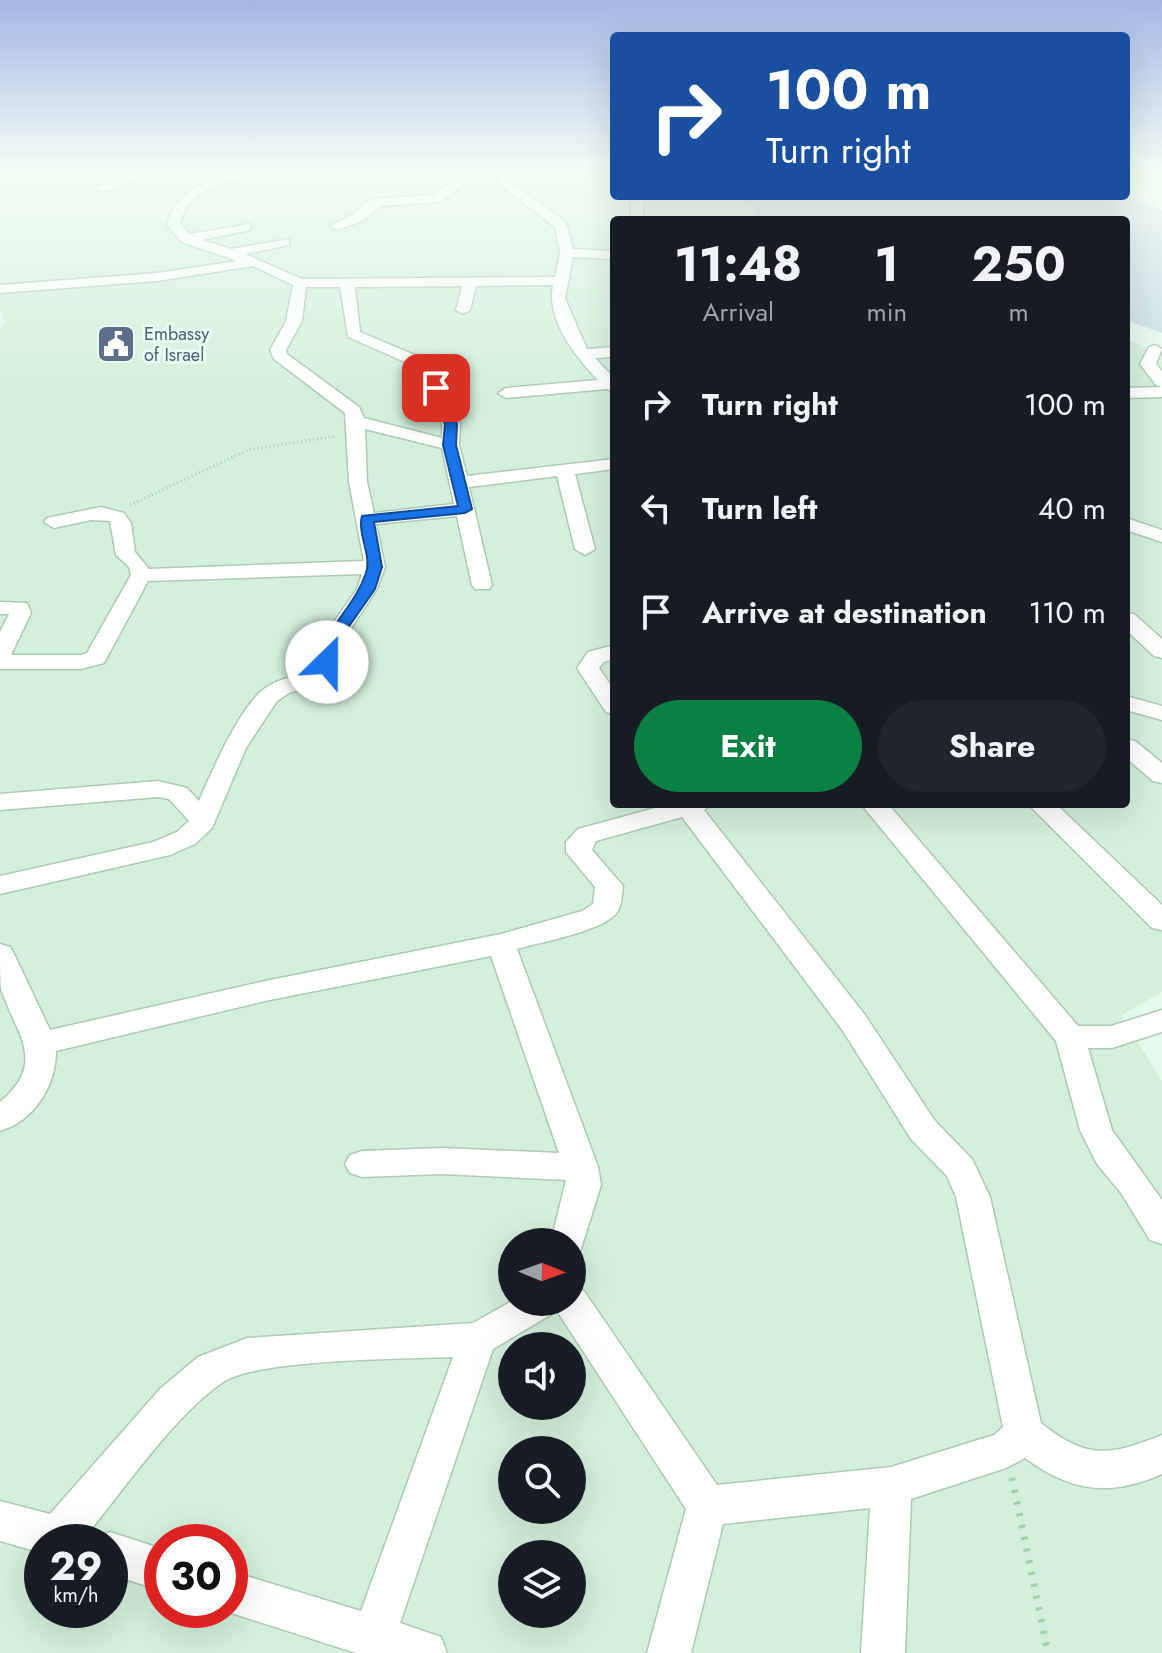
<!DOCTYPE html>
<style>
:root{--surface:#171b24;--page:#20242c;--text:#f1f3f6;--muted:#9ea1a6;--accent:#0b8043}
body{margin:0;font-family:Jost,sans-serif;background:var(--page);color:var(--text);height:100vh;display:flex;flex-direction:column;font-size:30px;white-space:nowrap}
*{box-sizing:border-box;margin:0}
p{font-size:26px;color:var(--muted)}
.icon{flex:none;width:44px;height:44px;fill:none;stroke:currentColor;stroke-width:2;stroke-linecap:round;stroke-linejoin:round}
.map{position:relative;flex:1;overflow:hidden}
.panel{position:absolute;left:610px;top:216px;width:520px;height:592px;display:flex;flex-direction:column;background:var(--surface);border-radius:8px;box-shadow:0 8px 32px #0002}
.panel>*{flex:none}
.banner{position:absolute;left:610px;top:32px;width:520px;height:168px;border-radius:8px;box-shadow:0 8px 32px #0002;background:#1a4fa0;color:#fff;overflow:hidden}
.needle{width:52px;rotate:91deg}
.fabs{position:absolute;left:498px;top:1228px;display:grid;gap:16px}
.fabs a{display:grid;place-items:center;width:88px;height:88px;border-radius:50%;background:var(--surface);box-shadow:0 8px 32px #0002;font-size:40px}
.speed{position:absolute;left:24px;top:1524px;display:flex;gap:16px;font-size:40px;font-weight:700;text-align:center}
.speed>*{display:grid;place-content:center;width:104px;height:104px;border-radius:50%;background:var(--surface);box-shadow:0 8px 32px #0002;line-height:1}
.speed small{font-size:20px;font-weight:400}
.speed .limit{border:12px solid #d22;background:#fff;color:#111}
.pin{position:absolute;display:grid;place-items:center;width:68px;height:68px;color:#fff;margin:-34px;border-radius:16px;box-shadow:0 4px 12px #0006}
.me{position:absolute;width:88px;margin:-44px;rotate:23deg;stroke-linejoin:round;filter:drop-shadow(0 0 6px #0008)}
.turn{display:flex;align-items:center;gap:28px;height:168px;padding:0 24px;font-size:36px}
.turn .icon{width:104px;height:104px;stroke-width:2.5}
.turn b{display:block;font-size:56px;line-height:68px}
.eta{display:flex;justify-content:space-evenly;align-items:center;height:136px;text-align:center}
.eta b{font-size:48px;font-weight:700;line-height:56px}
.button{display:flex;gap:16px;margin-top:auto;padding:16px 24px}
.button a{flex:1;height:92px;border-radius:48px;background:var(--accent);color:#fff;font-size:32px;font-weight:700;line-height:92px;text-align:center}
.button a+a{background:var(--page);color:var(--text)}
ul{padding:0;list-style:none}
li{display:flex;align-items:center;gap:24px;height:104px;padding:0 24px}
li div{flex:1}
li b{display:block;font-size:30px}
li em{font-style:normal}
.map>svg:first-child{display:block}
.residential{fill:#d3f0dc;fill-rule:evenodd}
.green{fill:#c4dae6}
.lines{fill:none;stroke-linecap:round;stroke-linejoin:round}
.street-casing{stroke:#acc9b2;stroke-width:3}
.primary-casing{stroke:#cdd7ce;stroke-width:3}
.path-far1{stroke:#a2d1a8;stroke-width:3;stroke-dasharray:1 3;stroke-linecap:butt}
.path{stroke:#a2d1a8;stroke-width:7;stroke-dasharray:3 9;stroke-linecap:butt}
.street{fill:#fff;fill-rule:evenodd}
.primary{fill:#a3f2c0;fill-rule:evenodd}
.route{fill:#1a73e8;stroke:#114b97;stroke-width:2}
.labels{text-anchor:middle;stroke-width:6;stroke-linejoin:round;paint-order:stroke}
.far-service-label{font-size:18px;fill:#4e5e75;stroke:#eafdf1;text-anchor:start}
</style>
<div class="map">
<svg width="1162" height="1653" viewBox="0 0 1162 1653">
<rect width="100%" height="100%" fill="#e4faec"/>
<path class="residential" d="M35 167H614V196H744L759 220H614V804H1126V338L1143 346 1162 350V992L1121 1015 1162 1081V1653H0V332L5 321 0 310V178ZM512 1242H572V1302H512ZM512 1346H572V1406H512ZM512 1450H572V1510H512ZM42 1542H110V1610H42ZM162 1542H230V1610H162ZM512 1554H572V1614H512Z"/>
<polygon class="green" points="1126,195 1162,210 1162,333 1126,320 1126,220 759,220 746,196"/>
<g class="lines">
<g class="street-casing">
<g id="street">
<polygon points="151,167 168,167 104,192 94,189"/>
<path d="M253 167H271C239 189 193 175 180 224L190 234 250 224V230L202 240 231 249 289 239V245L245 254 302 279 555 277 560 253 555 227 501 186 495 167H507L509 176 529 167H544L513 184 566 222 573 249 614 251V259L573 257 565 298 587 349 614 347V357L595 358 614 378V392L607 389 506 398 498 393 506 388 598 380C575 356 546 320 553 285L476 286 470 310 463 314 456 310 462 286 355 287 360 332 417 356 432 367 460 424 459 445 467 476 614 459V469L575 474 595 549 585 555 575 549 557 476 469 487 492 585 489 589H475L472 585 457 516 376 524 385 567 377 589 342 642 332 676 329 681 289 693 277 701 246 748 212 828 195 844 170 855 0 894V876L153 842 177 832 189 821 169 799 158 797 0 810V794L158 781 187 788 199 801C212 771 239 708 264 689 277 679 296 676 311 672L320 642 357 589 362 574 148 581 104 663 81 669H0V632L9 614H0V602L27 603 31 613 11 655H81L87 653 131 575 129 567 116 555 110 521 91 520 54 528 44 522 47 518 101 507 124 513 131 523 135 552 149 569 364 561 349 482 345 413 274 359 270 350 286 321 293 285 253 266 157 281 0 293V285L157 273 237 261 182 242 167 225C179 184 216 178 253 167ZM306 287H340L348 337 405 362 419 373 442 424V438L364 418 359 407 287 354 286 350 302 321ZM365 429 442 448 454 504 374 513 367 482Z"/>
<polygon points="473,167 487,167 441,202 380,206 364,220 337,230 330,226 354,214 366,202 374,199 434,195"/>
<rect x="631" y="196" width="12" height="24"/>
<polygon points="1155,345 1162,349 1156,364 1162,371 1162,387 1156,385 1140,364 1149,347"/>
<polygon points="1162,387 1162,397 1126,398 1126,388"/>
<polygon points="1126,518 1162,530 1162,542 1126,530"/>
<polygon points="1126,613 1134,614 1162,639 1162,658 1154,656 1126,630"/>
<polygon points="614,645 614,659 604,662 599,668 614,690 614,714 606,712 577,668 588,652"/>
<polygon points="1126,696 1162,706 1162,720 1126,710"/>
<polygon points="1126,739 1135,741 1162,763 1162,783 1153,781 1126,758"/>
<path d="M670 804H711L704 810 865 1015 935 1121 972 1159 990 1197 1041 1423C1087 1460 1110 1456 1162 1435V1474C1110 1497 1071 1492 1025 1458L1006 1468 911 1499 905 1653H861L870 1508 723 1524 691 1653H647L686 1509 557 1311 493 1349 400 1623 441 1637 447 1653H356L222 1610H230V1571L361 1611 453 1357C406 1359 257 1359 223 1382 175 1415 129 1483 92 1528L96 1538 110 1532 162 1549V1591L110 1574V1542H42V1553L0 1541V1501L50 1514 160 1389 198 1357 247 1338 473 1323 512 1301 572 1302V1287L584 1291 717 1485 891 1467 994 1435 1003 1427 956 1197 947 1176 911 1139 843 1031 682 817 596 841 592 850 623 886C622 894 622 904 618 911 606 931 540 942 517 949L598 1167 601 1185 580 1252 572 1255V1242H551L566 1180 442 1174 362 1177 350 1173 345 1164 350 1155 362 1151 442 1148 559 1153 491 956 265 1001 56 1051C56 1086 34 1121 0 1131V1102C48 1062 16 1034 1 989 0 976 0 958 0 944L10 947 14 954 50 1030 265 981 501 934 582 911 593 904 595 887 566 852V842L578 829Z"/>
<polygon points="861,804 888,804 1078,1026 1111,1026 1162,1010 1162,1032 1112,1048 1088,1048 1112,1130 1162,1200 1162,1244 1150,1240 1121,1193 1097,1164 1080,1130 1056,1041"/>
<polygon points="1028,804 1056,804 1162,905 1162,930 1152,928"/>
</g>
</g>
<g class="primary-casing">
<polygon id="primary" points="30,167 27,171 0,179 0,168"/>
</g>
<polyline class="path-far1" points="130,505 248,450 335,436"/>
<polyline class="path" points="1012,1478 1048,1653"/>
<use href="#street" class="street"/>
<use href="#primary" class="primary"/>
</g>
<linearGradient id="sky" x2="0" y2="1"><stop stop-color="#a3b7e5"/><stop offset="0.42" stop-color="#f3fdf6"/><stop offset="1" stop-color="#f3fdf6" stop-opacity="0"/></linearGradient>
<rect width="1162" height="398" fill="url(#sky)"/>
<path class="route" d="M432 385 441 388 457 424 456 445 472 509 465 513 374 522 382 567 375 589 338 642 332 666H321L319 662C326 627 355 606 366 573 372 555 357 534 362 516L458 506 443 445 445 424 430 388Z"/>
<defs>
<g id="civic-square" transform="scale(2)"><rect x="-9" y="-9" width="18" height="18" rx="4" fill="#5c6f8a" stroke="#eafdf1"/><path d="M-.6-6.5H3V-4.5H.6V-3L4-1V1h2V6H-6V1h2V-1L-.6-3ZM-1.2 2.5V6h2.4V2.5Z" fill="#fff"/></g>
</defs>
<g fill-rule="evenodd">
<use href="#civic-square" x="116" y="344"/>
</g>
<g class="labels">
<g class="far-service-label">
<text x="144" y="340">Embassy<tspan x="144" dy="21">of Israel</tspan></text>
</g>
</g>
</svg>
<div class="fabs">
<a><svg class="needle" viewBox="-14 -14 28 28"><path d="M0-13l5 13h-10z" fill="#e53935"/><path d="M0 13l5-13h-10z" fill="#9ea1a6"/></svg></a>
<a><svg class="icon" aria-label="sound" viewBox="0 0 24 24"><path d="M4 9h4l5-4v14l-5-4H4zM17 9q2 3 0 6"/></svg></a>
<a><svg class="icon" aria-label="search" viewBox="0 0 24 24"><circle cx="10" cy="10" r="6"/><path d="M15 15l6 6"/></svg></a>
<a><svg class="icon" aria-label="layers" viewBox="0 0 24 24"><path d="M12 4l9 5-9 5-9-5zM3 14l9 5 9-5"/></svg></a>
</div>
<div class="speed"><div>29<small>km/h</small></div><div class="limit">30</div></div>
<div class="pin" style="left:436px;top:388px;background:#d93025"><svg class="icon" aria-label="arrive" viewBox="0 0 24 24"><path d="M6 21V4h12l-3 4 3 4H6"/></svg></div>
<svg class="me" style="left:327px;top:662px" viewBox="-20 -20 40 40"><circle r="19" fill="#fff"/><path d="M0-13L10 11 0 6-10 11z" fill="#1a73e8"/></svg>
<div class="banner">
<div class="turn"><svg class="icon" aria-label="right" viewBox="0 0 24 24"><path d="M7 20v-9h11M14 6l5 5-5 5"/></svg><div><b>100 m</b>Turn right</div></div>
</div>
<section class="panel">
<div class="eta">
<div><b>11:48</b><p>Arrival</p></div>
<div><b>1</b><p>min</p></div>
<div><b>250</b><p>m</p></div>
</div>
<ul>
<li><svg class="icon" aria-label="right" viewBox="0 0 24 24"><path d="M7 20v-9h11M14 6l5 5-5 5"/></svg><div><b>Turn right</b></div><em>100 m</em></li>
<li><svg class="icon" aria-label="left" viewBox="0 0 24 24"><path d="M17 20v-9H6M10 6l-5 5 5 5"/></svg><div><b>Turn left</b></div><em>40 m</em></li>
<li><svg class="icon" aria-label="arrive" viewBox="0 0 24 24"><path d="M6 21V4h12l-3 4 3 4H6"/></svg><div><b>Arrive at destination</b></div><em>110 m</em></li>
</ul>
<div class="button"><a>Exit</a><a>Share</a></div>
</section>
</div>
